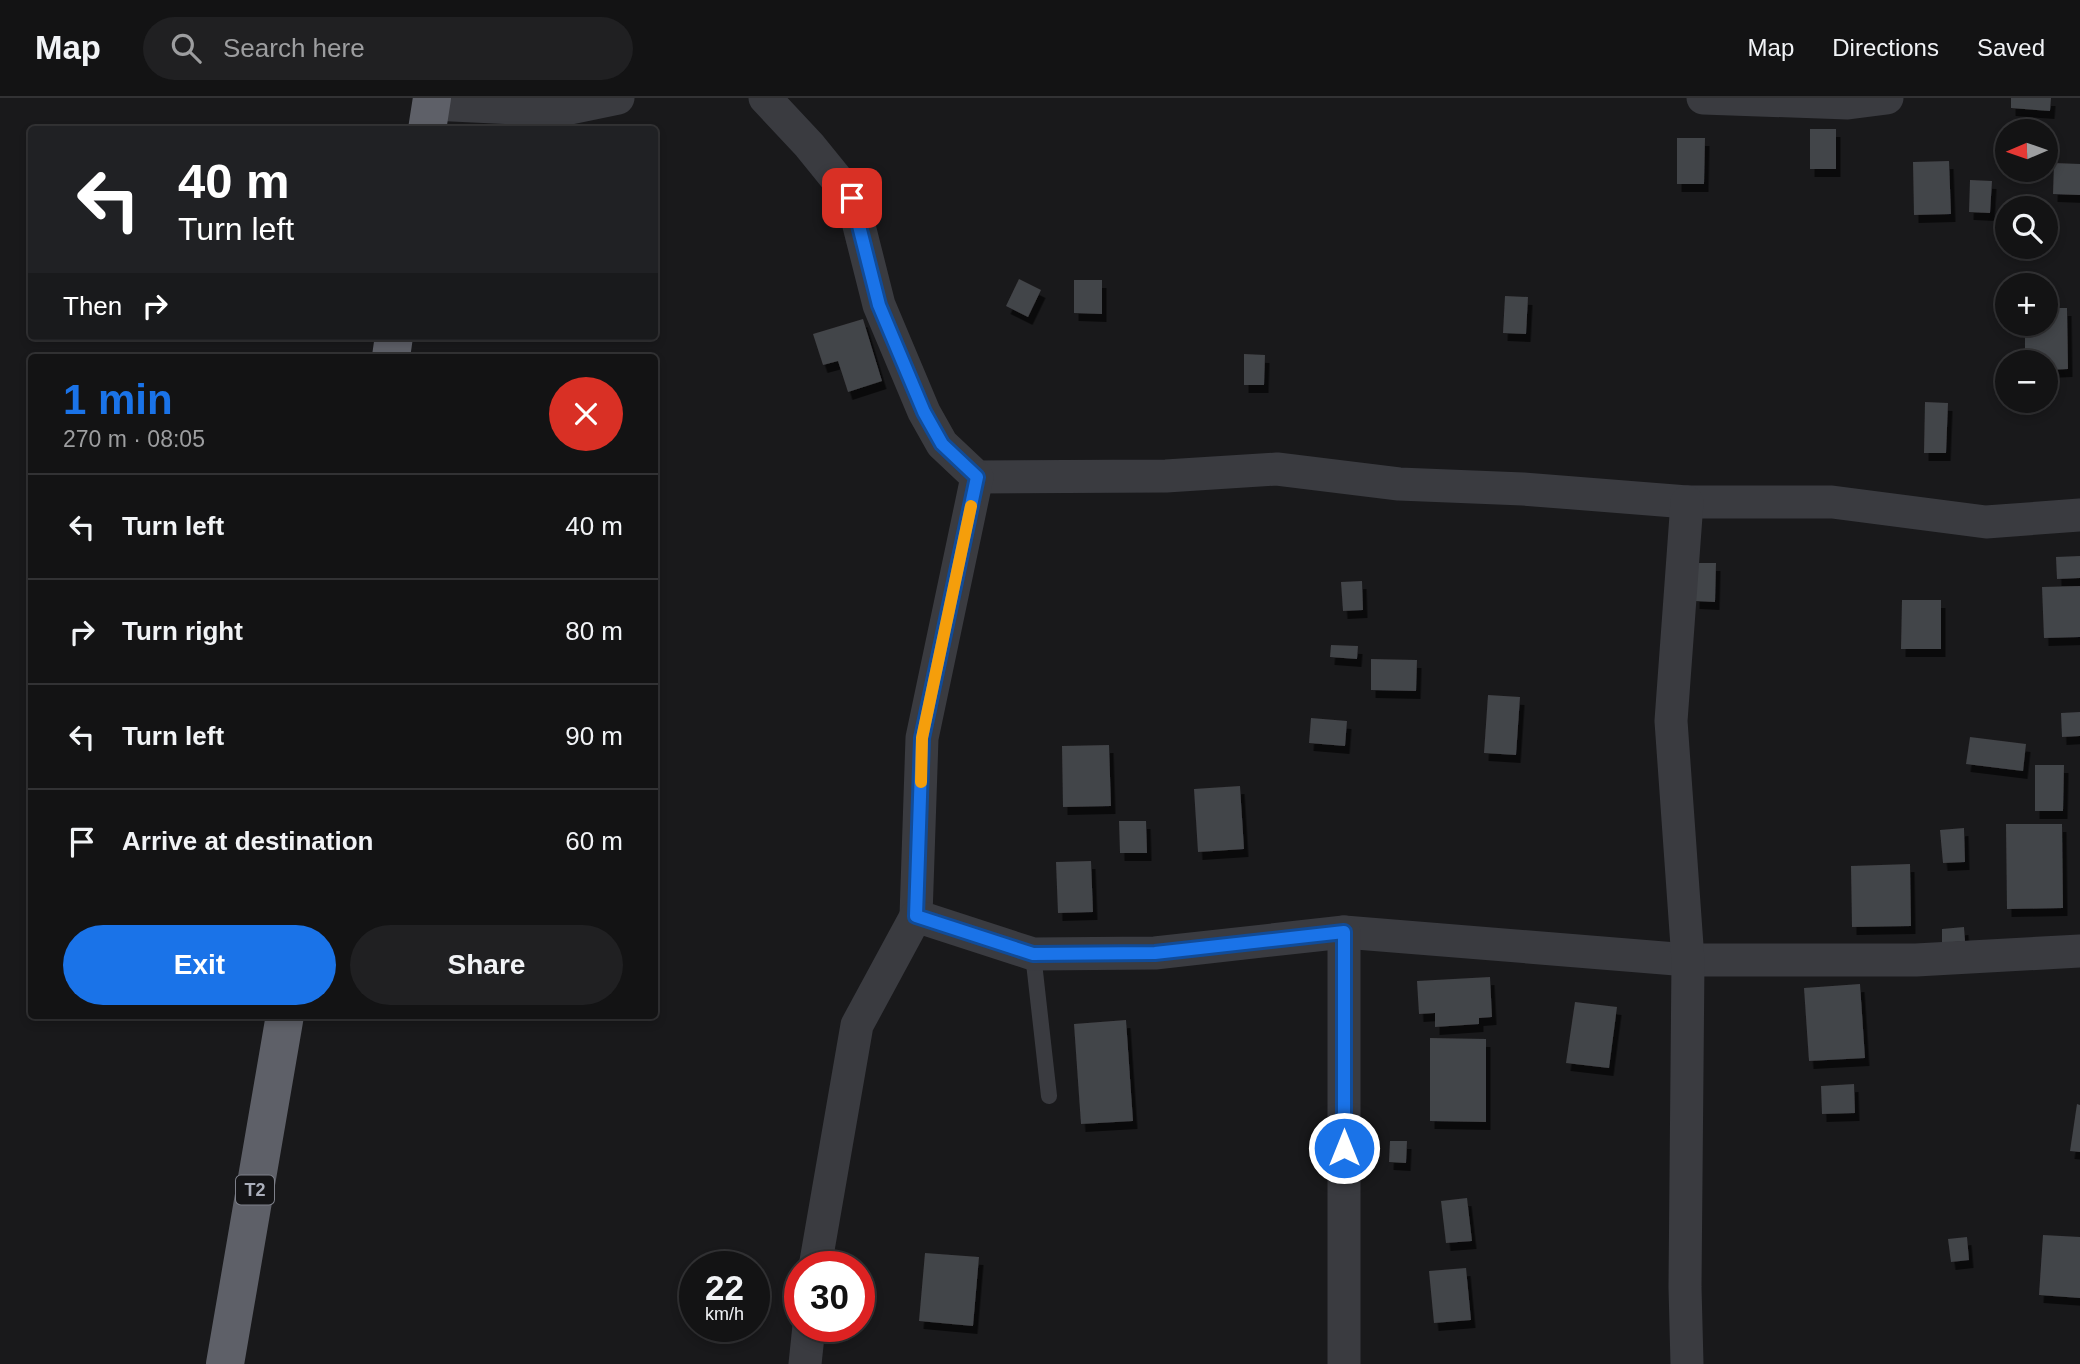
<!DOCTYPE html>
<meta charset="utf-8">
<style>
:root{--surface:#131314;--page:#202022;--text:#f1f3f6;--muted:#9d9ea0;--line:#323234;--accent:#1a73e8}
body{margin:0;font-family:Arial,sans-serif;background:var(--page);color:var(--text);height:100vh;display:flex;flex-direction:column;font-size:26px;white-space:nowrap}
*{box-sizing:border-box;margin:0}
p{font-size:23px;color:var(--muted)}
.icon{flex:none;width:38px;height:38px;fill:none;stroke:currentColor;stroke-width:2;stroke-linecap:round;stroke-linejoin:round}
.map{position:relative;flex:1;overflow:hidden}
.details{position:absolute;left:28px;top:256px;width:630px;height:665px;display:flex;flex-direction:column;background:var(--surface);border-radius:7px;box-shadow:0 4px 10px #0003,0 0 0 2px var(--line)}
.details>*{flex:none}
.top-card{position:absolute;left:28px;top:28px;width:630px;height:214px;border-radius:7px;box-shadow:0 4px 10px #0003,0 0 0 2px var(--line);background:#202124;color:#fff;overflow:hidden}
.needle{width:46px;rotate:268deg}
.fabs{position:absolute;left:1995px;top:21px;display:grid;gap:14px}
.fabs a{display:grid;place-items:center;width:63px;height:63px;border-radius:50%;background:var(--surface);box-shadow:0 4px 10px #0003,0 0 0 2px var(--line);font-size:35px}
.speed{position:absolute;left:679px;top:1153px;display:flex;gap:14px;font-size:35px;font-weight:700;text-align:center}
.speed>*{display:grid;place-content:center;width:91px;height:91px;border-radius:50%;background:var(--surface);box-shadow:0 4px 10px #0003,0 0 0 2px var(--line);line-height:1}
.speed small{font-size:18px;font-weight:400}
.speed .limit{border:10px solid #d22;background:#fff;color:#111}
.pin{position:absolute;display:grid;place-items:center;width:60px;height:60px;color:#fff;margin:-30px;border-radius:14px;box-shadow:0 4px 10px #0006}
.me{position:absolute;width:77px;margin:-38px;rotate:0deg;stroke-linejoin:round;filter:drop-shadow(0 0 5px #0008)}
.turn{display:flex;align-items:center;gap:24px;height:147px;padding:0 35px;font-size:32px}
.turn .icon{width:91px;height:91px;stroke-width:2.5}
.turn b{display:block;font-size:49px;line-height:60px}
.then{display:flex;align-items:center;height:66px;padding:0 35px;background:#0003;gap:14px;font-size:26px}
.round{display:grid;place-items:center;flex:none;width:74px;height:74px;border-radius:37px;background:var(--page)}
.summary{display:flex;align-items:center;justify-content:space-between;height:119px;padding:0 35px}
h1{font-size:42px;font-weight:700;line-height:52px;color:var(--accent)}
.action{display:flex;gap:14px;margin-top:auto;padding:14px 35px}
.action a{flex:1;height:80px;border-radius:42px;background:var(--accent);color:#fff;font-size:28px;font-weight:700;line-height:80px;text-align:center}
.action a+a{background:var(--page);color:var(--text)}
ul{padding:0;list-style:none}
li{display:flex;align-items:center;gap:21px;height:105px;padding:0 35px;border-top:2px solid var(--line)}
li div{flex:1}
li b{display:block;font-size:26px}
li em{font-style:normal}
header{display:flex;align-items:center;gap:42px;box-sizing:border-box;height:98px;padding:0 35px;background:var(--surface);border-bottom:2px solid var(--line)}
header strong{font-size:33px}
nav{display:flex;gap:38px;margin-inline-start:auto;font-size:24px}
.search{width:490px;height:63px;background:var(--page);display:flex;align-items:center;gap:18px;box-sizing:border-box;padding:0 24px;border-radius:38px;color:var(--muted);font-size:26px}
.map>svg:first-child{display:block}
.building{fill:#434448;filter:url(#shadow)}
.lines{fill:none;stroke-linecap:round;stroke-linejoin:round}
.service{stroke:#3a3b40;stroke-width:16}
.minor{stroke:#3a3b40;stroke-width:33}
.trunk{stroke:#5e6068;stroke-width:38}
.route-casing{stroke:#114b97;stroke-width:18}
.route{stroke:#1a73e8;stroke-width:12}
.slow{stroke:#f59e0b;stroke-width:12}
.labels{text-anchor:middle;stroke-width:5;stroke-linejoin:round;paint-order:stroke}
.shield{fill:#141416;stroke:#7e808a;stroke-width:2}
.shield-label{font-size:18px;font-weight:bold;fill:#abafbb}
</style>
<header>
<strong>Map</strong>
<div class="search"><svg class="icon" aria-label="search" viewBox="0 0 24 24"><circle cx="10" cy="10" r="6"/><path d="M15 15l6 6"/></svg>Search here</div>
<nav><a>Map</a><a>Directions</a><a>Saved</a></nav>
</header>
<div class="map">
<svg width="2080" height="1266" viewBox="0 0 2080 1266">
<defs>
<filter id="shadow"><feDropShadow dx="4.5" dy="8" stdDeviation="0" flood-color="#0009"/></filter>
</defs>
<rect width="100%" height="100%" fill="#19191b"/>
<g class="building">
<polygon points="2011,0 2051,0 2050,13 2011,10"/>
<rect x="1810" y="31" width="26" height="40"/>
<polygon points="1677,40 1705,40 1704,86 1677,86"/>
<polygon points="1949,63 1951,116 1914,117 1913,64"/>
<polygon points="2054,65 2080,66 2080,97 2053,96"/>
<polygon points="1970,82 1992,83 1990,115 1969,114"/>
<polygon points="1019,181 1041,192 1028,219 1006,208"/>
<polygon points="1074,182 1102,182 1102,216 1074,215"/>
<polygon points="1505,198 1528,199 1526,236 1503,235"/>
<polygon points="2046,210 2067,210 2068,271 2046,272 2046,264 2025,264 2025,226 2046,226"/>
<polygon points="863,221 882,283 848,294 838,263 823,267 813,236"/>
<polygon points="1244,256 1265,257 1264,287 1244,287"/>
<polygon points="1925,304 1948,305 1946,355 1924,355"/>
<polygon points="2080,458 2080,480 2057,481 2056,459"/>
<polygon points="1695,465 1716,465 1715,504 1695,503"/>
<polygon points="1362,483 1363,512 1343,513 1341,484"/>
<polygon points="2080,488 2080,539 2044,540 2042,489"/>
<polygon points="1902,502 1941,502 1941,551 1901,551"/>
<polygon points="1331,547 1358,548 1357,561 1330,559"/>
<polygon points="1371,561 1417,562 1416,593 1371,592"/>
<polygon points="1488,597 1520,599 1516,657 1484,655"/>
<polygon points="2080,614 2080,638 2062,639 2061,615"/>
<polygon points="1311,620 1347,623 1345,648 1309,645"/>
<polygon points="1970,639 2026,646 2023,673 1966,666"/>
<polygon points="1109,647 1111,708 1063,709 1062,648"/>
<polygon points="2035,667 2064,667 2063,713 2035,713"/>
<polygon points="1240,688 1244,751 1198,754 1194,691"/>
<polygon points="1119,723 1146,723 1147,755 1120,755"/>
<polygon points="2006,726 2062,726 2063,810 2007,811"/>
<polygon points="1964,730 1965,764 1943,765 1940,732"/>
<polygon points="1091,763 1093,814 1058,815 1056,764"/>
<polygon points="1910,766 1911,828 1852,829 1851,768"/>
<polygon points="1964,829 1965,843 1942,845 1942,831"/>
<polygon points="1490,879 1492,919 1479,920 1479,926 1435,929 1435,915 1419,916 1417,883"/>
<polygon points="1860,886 1865,960 1809,963 1804,890"/>
<polygon points="1575,904 1617,909 1609,970 1566,965"/>
<polygon points="1126,922 1133,1023 1081,1026 1074,926"/>
<polygon points="1430,940 1486,941 1486,1024 1430,1023"/>
<polygon points="1854,986 1855,1015 1822,1016 1821,988"/>
<polygon points="2077,1006 2080,1007 2080,1054 2070,1053"/>
<polygon points="1390,1043 1407,1043 1406,1065 1389,1064"/>
<polygon points="1467,1100 1472,1143 1446,1145 1441,1103"/>
<polygon points="2043,1137 2080,1139 2080,1200 2039,1197"/>
<polygon points="1967,1139 1969,1162 1951,1164 1948,1141"/>
<polygon points="925,1155 979,1159 973,1228 919,1223"/>
<polygon points="1466,1170 1471,1222 1434,1225 1429,1173"/>
</g>
<g class="lines">
<polyline class="service" points="1033,856 1049,998"/>
<g class="minor">
<polyline points="765,0 809,47 852,100 879,207 924,314 942,346 977,379 1166,378 1277,371 1399,386 1523,391 1687,404 1832,404 1986,424 2080,417"/>
<polyline points="1703,0 1848,5 1887,0"/>
<polyline points="431,6 560,12 618,0"/>
<polyline points="916,818 922,640 977,379"/>
<polyline points="815,1169 857,927 916,818 1033,856 1155,855 1344,834 1688,862 1916,862 2080,853"/>
<polyline points="805,1266 809,1228"/>
<polyline points="1344,1266 1344,834"/>
<polyline points="1687,1266 1685,1189 1688,862 1671,623 1687,404"/>
</g>
<g class="trunk">
<polyline points="427,32 432,0"/>
<polyline points="391,259 394,238"/>
<polyline points="225,1266 285,917"/>
</g>
</g>
<g class="lines">
<g class="route-casing">
<polyline id="route" points="852,100 879,207 924,314 942,346 977,379 922,640 916,818 1033,856 1155,855 1344,834 1344,1050"/>
</g>
<use href="#route" class="route"/>
<polyline class="slow" points="921,684 922,640 971,408"/>
</g>
<g class="labels">
<rect class="shield" x="236" y="1077.5" width="38" height="29" rx="5"/>
<g class="shield-label">
<text x="255" y="1098">T2</text>
</g>
</g>
</svg>
<div class="fabs">
<a><svg class="needle" viewBox="-14 -14 28 28"><path d="M0-13l5 13h-10z" fill="#e53935"/><path d="M0 13l5-13h-10z" fill="#9d9ea0"/></svg></a>
<a><svg class="icon" aria-label="search" viewBox="0 0 24 24"><circle cx="10" cy="10" r="6"/><path d="M15 15l6 6"/></svg></a>
<a>+</a>
<a>−</a>
</div>
<div class="speed"><div>22<small>km/h</small></div><div class="limit">30</div></div>
<div class="pin" style="left:852px;top:100px;background:#d93025"><svg class="icon" aria-label="arrive" viewBox="0 0 24 24"><path d="M6 21V4h12l-3 4 3 4H6"/></svg></div>
<svg class="me" style="left:1344px;top:1050px" viewBox="-20 -20 40 40"><circle r="17" fill="#1a73e8" stroke="#fff" stroke-width="3"/><path d="M0-11L8 9 0 5-8 9z" fill="#fff"/></svg>
<div class="top-card">
<div class="turn"><svg class="icon" aria-label="left" viewBox="0 0 24 24"><path d="M17 20v-9H6M10 6l-5 5 5 5"/></svg><div><b>40 m</b>Turn left</div></div>
<div class="then">Then<svg class="icon" aria-label="right" viewBox="0 0 24 24"><path d="M7 20v-9h11M14 6l5 5-5 5"/></svg></div>
</div>
<section class="details">
<div class="summary"><div><h1>1 min</h1><p>270 m · 08:05</p></div><a class="round" style="background:#d93025;color:#fff"><svg class="icon" aria-label="close" viewBox="0 0 24 24"><path d="M6 6l12 12M18 6L6 18"/></svg></a></div>
<ul>
<li><svg class="icon" aria-label="left" viewBox="0 0 24 24"><path d="M17 20v-9H6M10 6l-5 5 5 5"/></svg><div><b>Turn left</b></div><em>40 m</em></li>
<li><svg class="icon" aria-label="right" viewBox="0 0 24 24"><path d="M7 20v-9h11M14 6l5 5-5 5"/></svg><div><b>Turn right</b></div><em>80 m</em></li>
<li><svg class="icon" aria-label="left" viewBox="0 0 24 24"><path d="M17 20v-9H6M10 6l-5 5 5 5"/></svg><div><b>Turn left</b></div><em>90 m</em></li>
<li><svg class="icon" aria-label="arrive" viewBox="0 0 24 24"><path d="M6 21V4h12l-3 4 3 4H6"/></svg><div><b>Arrive at destination</b></div><em>60 m</em></li>
</ul>
<div class="action"><a>Exit</a><a>Share</a></div>
</section>
</div>
